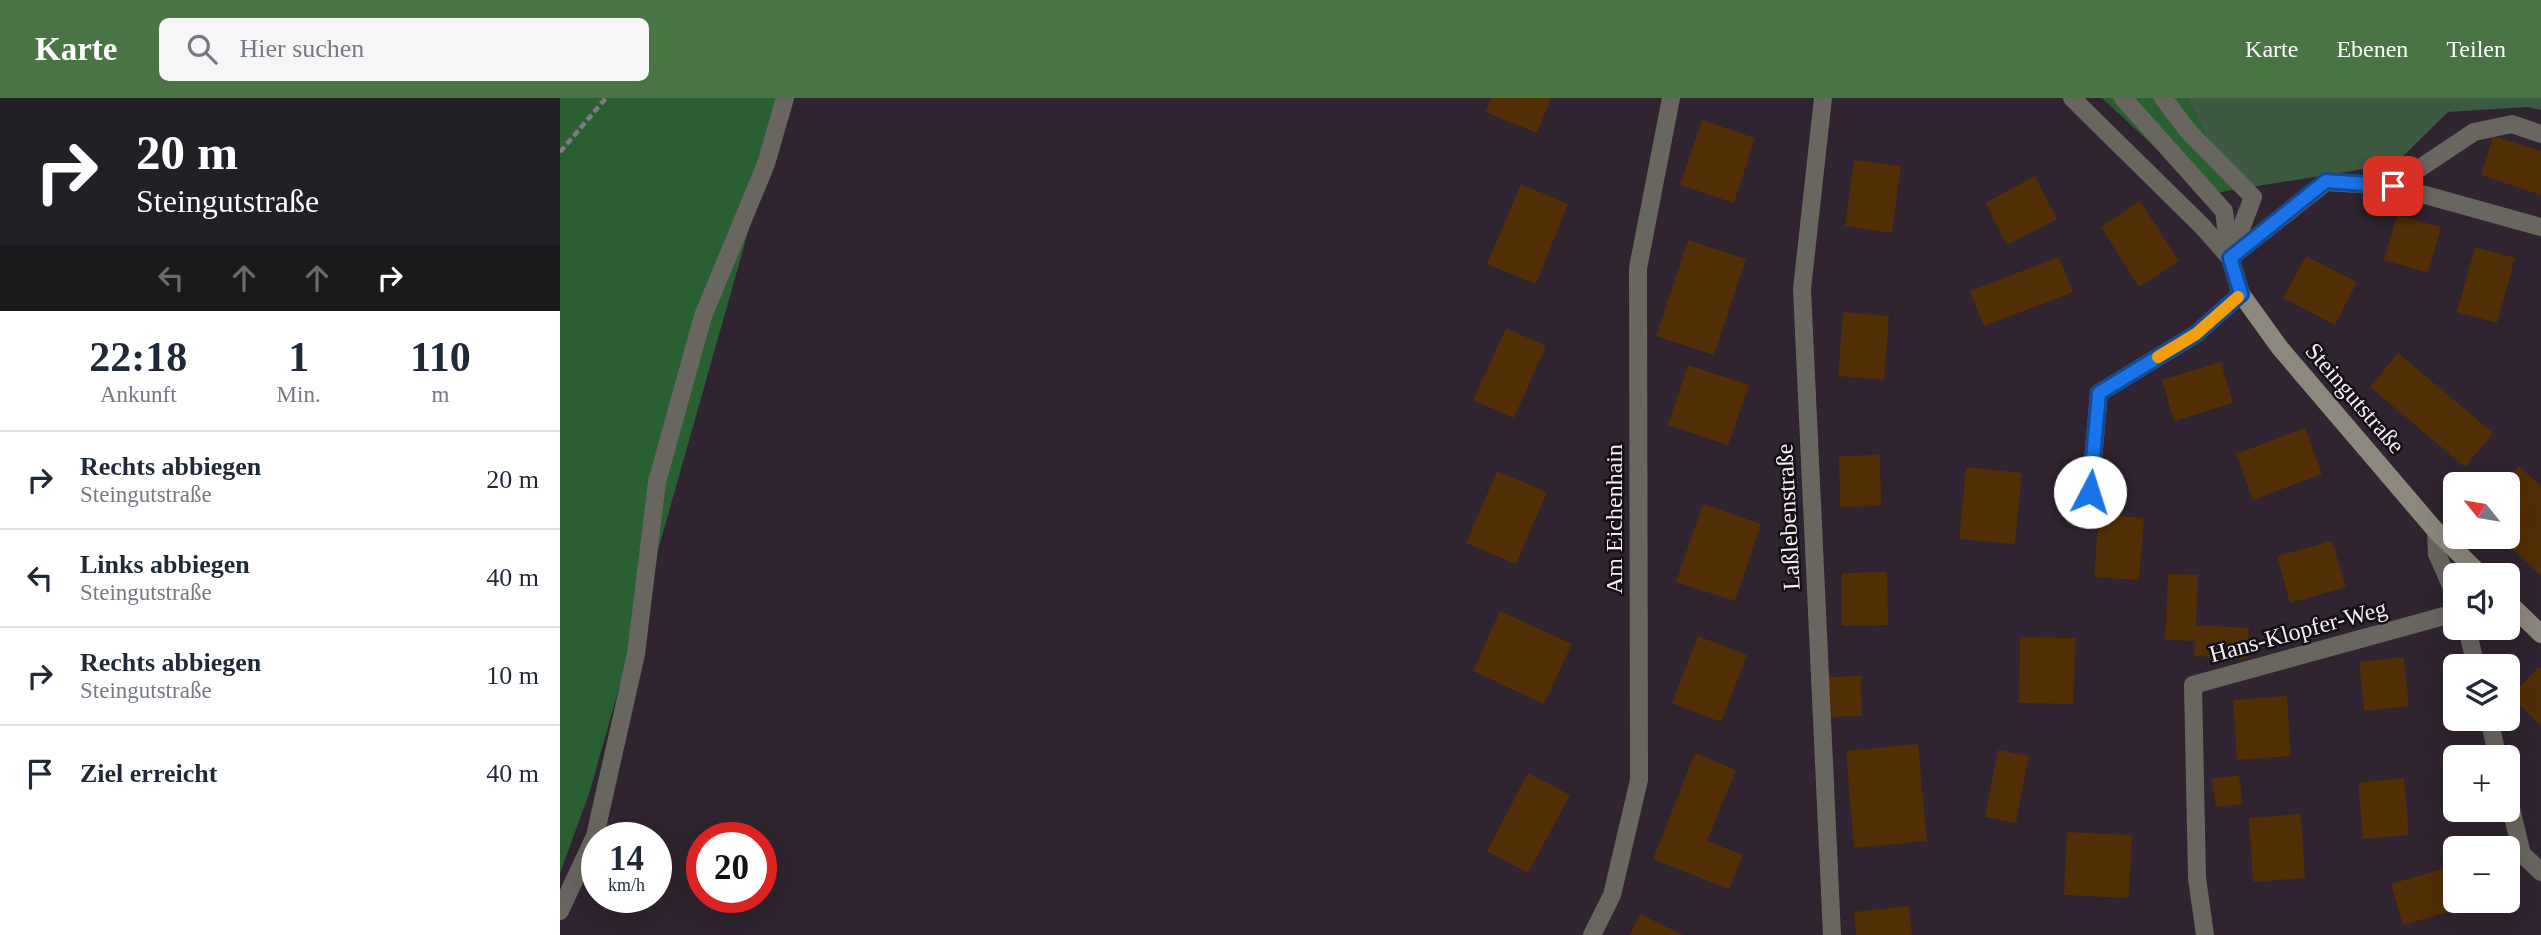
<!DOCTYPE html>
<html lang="de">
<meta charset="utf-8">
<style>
:root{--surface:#fff;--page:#f6f6f7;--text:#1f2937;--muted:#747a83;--line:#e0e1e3;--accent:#497544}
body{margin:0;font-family:Georgia,serif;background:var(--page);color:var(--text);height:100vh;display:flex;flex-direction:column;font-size:26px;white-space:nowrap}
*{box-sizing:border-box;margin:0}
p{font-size:23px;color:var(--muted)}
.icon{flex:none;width:38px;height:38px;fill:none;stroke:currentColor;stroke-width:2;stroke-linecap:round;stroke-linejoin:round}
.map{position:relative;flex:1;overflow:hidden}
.panel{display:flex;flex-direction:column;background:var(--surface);width:560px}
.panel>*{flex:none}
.banner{background:#202124;color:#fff;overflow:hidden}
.needle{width:46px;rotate:300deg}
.controls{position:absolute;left:1883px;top:374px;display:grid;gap:14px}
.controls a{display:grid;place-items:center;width:77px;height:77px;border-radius:10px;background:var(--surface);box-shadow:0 7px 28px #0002;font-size:35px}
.speed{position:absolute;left:21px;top:724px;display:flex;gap:14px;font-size:35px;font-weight:700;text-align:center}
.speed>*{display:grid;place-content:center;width:91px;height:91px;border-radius:50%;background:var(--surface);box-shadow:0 7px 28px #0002;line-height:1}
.speed small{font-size:18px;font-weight:400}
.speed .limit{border:10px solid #d22;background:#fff;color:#111}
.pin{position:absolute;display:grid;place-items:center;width:60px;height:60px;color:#fff;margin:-30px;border-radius:14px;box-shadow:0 4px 10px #0006}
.me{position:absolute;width:77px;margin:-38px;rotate:5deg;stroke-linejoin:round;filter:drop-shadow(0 0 5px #0008)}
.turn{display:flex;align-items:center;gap:24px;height:147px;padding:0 21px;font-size:32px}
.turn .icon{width:91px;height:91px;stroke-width:2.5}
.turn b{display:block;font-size:49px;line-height:60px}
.lanes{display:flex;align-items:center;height:66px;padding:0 21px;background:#0003;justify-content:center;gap:35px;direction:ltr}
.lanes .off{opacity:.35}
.eta{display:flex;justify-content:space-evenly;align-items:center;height:119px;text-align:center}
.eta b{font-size:42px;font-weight:700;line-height:49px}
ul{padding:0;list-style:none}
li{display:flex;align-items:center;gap:21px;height:98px;padding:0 21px;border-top:2px solid var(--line)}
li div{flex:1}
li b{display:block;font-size:26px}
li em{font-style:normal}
header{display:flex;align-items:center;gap:42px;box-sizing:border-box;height:98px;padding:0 35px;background:var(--accent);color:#fff}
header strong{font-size:33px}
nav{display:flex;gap:38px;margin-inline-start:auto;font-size:24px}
.search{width:490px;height:63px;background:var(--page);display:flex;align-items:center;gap:18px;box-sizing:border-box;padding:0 24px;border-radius:10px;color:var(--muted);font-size:26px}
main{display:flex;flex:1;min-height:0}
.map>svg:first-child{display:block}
.green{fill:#3c5a3f}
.forest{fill:#2a5f32}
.building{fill:#522e06}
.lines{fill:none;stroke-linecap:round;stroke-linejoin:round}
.path{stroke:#837983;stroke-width:4.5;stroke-dasharray:7 3.5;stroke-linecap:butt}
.lane{stroke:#68665f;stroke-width:18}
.street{stroke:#68665f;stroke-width:18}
.secondary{stroke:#8c887d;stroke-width:18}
.route-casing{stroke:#114b97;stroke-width:18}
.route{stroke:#1a73e8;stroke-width:12}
.slow{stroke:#f59e0b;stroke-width:12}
.labels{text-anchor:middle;stroke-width:5;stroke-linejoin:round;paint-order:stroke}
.street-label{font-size:24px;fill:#f5eef5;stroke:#140f14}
</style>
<header>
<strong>Karte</strong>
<div class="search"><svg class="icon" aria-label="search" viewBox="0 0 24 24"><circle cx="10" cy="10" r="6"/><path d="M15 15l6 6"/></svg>Hier suchen</div>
<nav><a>Karte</a><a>Ebenen</a><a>Teilen</a></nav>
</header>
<main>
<section class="panel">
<div class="banner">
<div class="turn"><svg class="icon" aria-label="right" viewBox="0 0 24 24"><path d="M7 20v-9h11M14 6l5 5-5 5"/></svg><div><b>20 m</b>Steingutstraße</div></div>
<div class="lanes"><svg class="icon off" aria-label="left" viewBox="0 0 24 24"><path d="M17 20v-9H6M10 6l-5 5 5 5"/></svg><svg class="icon off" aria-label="ahead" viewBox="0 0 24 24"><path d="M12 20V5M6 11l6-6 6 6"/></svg><svg class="icon off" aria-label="ahead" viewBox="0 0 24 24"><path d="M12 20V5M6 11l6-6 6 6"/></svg><svg class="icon" aria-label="right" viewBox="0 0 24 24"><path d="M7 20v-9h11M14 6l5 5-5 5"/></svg></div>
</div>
<div class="eta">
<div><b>22:18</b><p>Ankunft</p></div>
<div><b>1</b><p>Min.</p></div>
<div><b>110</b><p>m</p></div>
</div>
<ul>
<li><svg class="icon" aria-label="right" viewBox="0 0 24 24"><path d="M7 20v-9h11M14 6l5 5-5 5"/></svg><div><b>Rechts abbiegen</b><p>Steingutstraße</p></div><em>20 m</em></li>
<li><svg class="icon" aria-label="left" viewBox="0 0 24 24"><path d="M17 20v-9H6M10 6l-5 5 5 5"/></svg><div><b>Links abbiegen</b><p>Steingutstraße</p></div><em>40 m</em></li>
<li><svg class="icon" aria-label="right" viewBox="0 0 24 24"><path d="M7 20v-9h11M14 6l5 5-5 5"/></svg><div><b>Rechts abbiegen</b><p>Steingutstraße</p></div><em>10 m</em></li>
<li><svg class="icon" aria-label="arrive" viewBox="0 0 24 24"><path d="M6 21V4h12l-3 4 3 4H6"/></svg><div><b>Ziel erreicht</b></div><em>40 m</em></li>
</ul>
</section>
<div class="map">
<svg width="1981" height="837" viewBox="0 0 1981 837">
<rect width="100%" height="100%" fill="#2f242f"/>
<polygon class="green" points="1627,0 1981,0 1981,12 1968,9 1888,14 1835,66 1672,92"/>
<g class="forest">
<polygon points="0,0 226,0 29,696 0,775"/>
<polygon points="1542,0 1627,0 1672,92 1646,97"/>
</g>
<g class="building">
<polygon points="931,0 991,0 977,35 925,14"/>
<polygon points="1142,22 1195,40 1174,105 1120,87"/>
<polygon points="1933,38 1981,53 1981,97 1921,77"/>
<polygon points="1294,62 1341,68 1332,135 1285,128"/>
<polygon points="1475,78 1497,121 1447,147 1425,105"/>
<polygon points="961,86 1008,106 976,186 927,166"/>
<polygon points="1580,103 1619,163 1579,189 1541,129"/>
<polygon points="1837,117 1881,129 1868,175 1824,162"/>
<polygon points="1128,142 1186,161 1154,257 1096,238"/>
<polygon points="1915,149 1955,160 1937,225 1897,214"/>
<polygon points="1746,158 1797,184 1775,227 1723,200"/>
<polygon points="1499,159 1513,194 1424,228 1410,193"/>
<polygon points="1283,214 1329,218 1324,282 1278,278"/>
<polygon points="946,230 986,248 954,320 913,302"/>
<polygon points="1838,255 1933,335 1905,369 1810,289"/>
<polygon points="1661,264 1673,305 1614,323 1602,282"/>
<polygon points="1128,267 1189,287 1168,347 1108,327"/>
<polygon points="1745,330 1762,376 1693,402 1676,356"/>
<polygon points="1320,357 1321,408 1280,409 1279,358"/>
<polygon points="1959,368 1981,388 1981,478 1940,439 1948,439 1948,387 1941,387"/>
<polygon points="1406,369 1462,375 1455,446 1399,441"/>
<polygon points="937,373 987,394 956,466 906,445"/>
<polygon points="1143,406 1201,426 1175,503 1116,484"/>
<polygon points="1539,416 1584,420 1579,482 1534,479"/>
<polygon points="1772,443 1786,489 1730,505 1717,458"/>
<polygon points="1327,474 1328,527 1282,528 1282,475"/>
<polygon points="1608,476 1638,477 1636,527 1689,530 1687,561 1634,558 1635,543 1605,542"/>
<polygon points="940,513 1012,546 984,606 913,573"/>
<polygon points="1138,538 1187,557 1161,624 1112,605"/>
<polygon points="1460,539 1515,540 1514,606 1459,605"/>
<polygon points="1844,559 1849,608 1804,613 1799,564"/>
<polygon points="1979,569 1981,571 1981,628 1951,598"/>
<polygon points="1301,578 1302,618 1271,619 1269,579"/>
<polygon points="1727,598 1731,658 1677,662 1673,602"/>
<polygon points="1358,646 1367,743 1294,750 1286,653"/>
<polygon points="1438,652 1469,658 1456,725 1425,719"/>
<polygon points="1135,655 1176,672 1147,743 1183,757 1169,791 1093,761"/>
<polygon points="968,675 1010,697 968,775 927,753"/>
<polygon points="1679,677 1683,706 1656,709 1652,681"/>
<polygon points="1844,680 1849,737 1803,741 1798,685"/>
<polygon points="1741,716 1745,780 1693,784 1689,720"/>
<polygon points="1507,734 1572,737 1569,800 1504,797"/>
<polygon points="1895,767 1895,803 1914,803 1915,806 1843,827 1831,786"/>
<polygon points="1349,808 1352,837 1296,837 1294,814"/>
<polygon points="1080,816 1123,837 1070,837"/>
</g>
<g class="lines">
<polyline class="path" points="0,54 46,0"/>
<g class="lane">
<polyline points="1530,395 1539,295"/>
<polyline points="0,813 35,738 76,556 97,384 143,218 206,66 225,0"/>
</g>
<g class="street">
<polyline points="1263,0 1242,191 1272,837"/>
<polyline points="1512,0 1643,129 1670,160"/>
<polyline points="1563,0 1664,113 1670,160"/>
<polyline points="1603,0 1629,34 1693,99 1671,157"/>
<polyline points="1833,88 1914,34 1952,26 1981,36"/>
<polyline points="1670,160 1766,84 1833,88 1981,129"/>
<polyline points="1539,295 1636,236 1681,196"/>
<polyline points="1876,433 1877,456 1895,497"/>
<polyline points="1907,530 1916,569"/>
<polyline points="1929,621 1938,660"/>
<polyline points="1948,698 1962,756 1981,774"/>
<polyline points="1032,837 1052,797 1079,682 1078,170 1111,0"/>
<polyline points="1645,837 1637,780 1633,587 1895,515"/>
</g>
<g class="secondary">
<polyline points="1670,160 1681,196 1720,250 1876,433 1922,478"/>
<polyline points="1948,504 1981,536"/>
</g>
</g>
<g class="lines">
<g class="route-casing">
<polyline id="route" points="1530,394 1539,295 1636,236 1681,196 1670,160 1766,83 1833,88"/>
</g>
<use href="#route" class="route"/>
<polyline class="slow" points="1598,259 1636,236 1678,199"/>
</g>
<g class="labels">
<g class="street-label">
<text transform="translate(1795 300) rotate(49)" y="8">Steingutstraße</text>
<text transform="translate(1228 419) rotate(-93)" y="8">Laßlebenstraße</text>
<text transform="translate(1054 421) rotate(-90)" y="8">Am Eichenhain</text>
<text transform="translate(1738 533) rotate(-15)" y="8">Hans-Klopfer-Weg</text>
</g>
</g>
</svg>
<div class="controls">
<a><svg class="needle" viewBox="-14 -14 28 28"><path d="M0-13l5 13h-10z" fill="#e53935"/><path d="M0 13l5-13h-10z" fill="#747a83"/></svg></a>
<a><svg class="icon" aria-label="sound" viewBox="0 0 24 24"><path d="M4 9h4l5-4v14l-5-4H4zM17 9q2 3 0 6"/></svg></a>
<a><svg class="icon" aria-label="layers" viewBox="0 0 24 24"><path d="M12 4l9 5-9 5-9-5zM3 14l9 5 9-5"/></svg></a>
<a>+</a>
<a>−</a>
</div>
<div class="speed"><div>14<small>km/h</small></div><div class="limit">20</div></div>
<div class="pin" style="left:1833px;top:88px;background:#d93025"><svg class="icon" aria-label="arrive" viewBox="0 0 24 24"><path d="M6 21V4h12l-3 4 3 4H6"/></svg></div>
<svg class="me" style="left:1530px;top:394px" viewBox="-20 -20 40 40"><circle r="19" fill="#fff"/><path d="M0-13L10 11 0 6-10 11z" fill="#1a73e8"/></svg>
</div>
</main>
